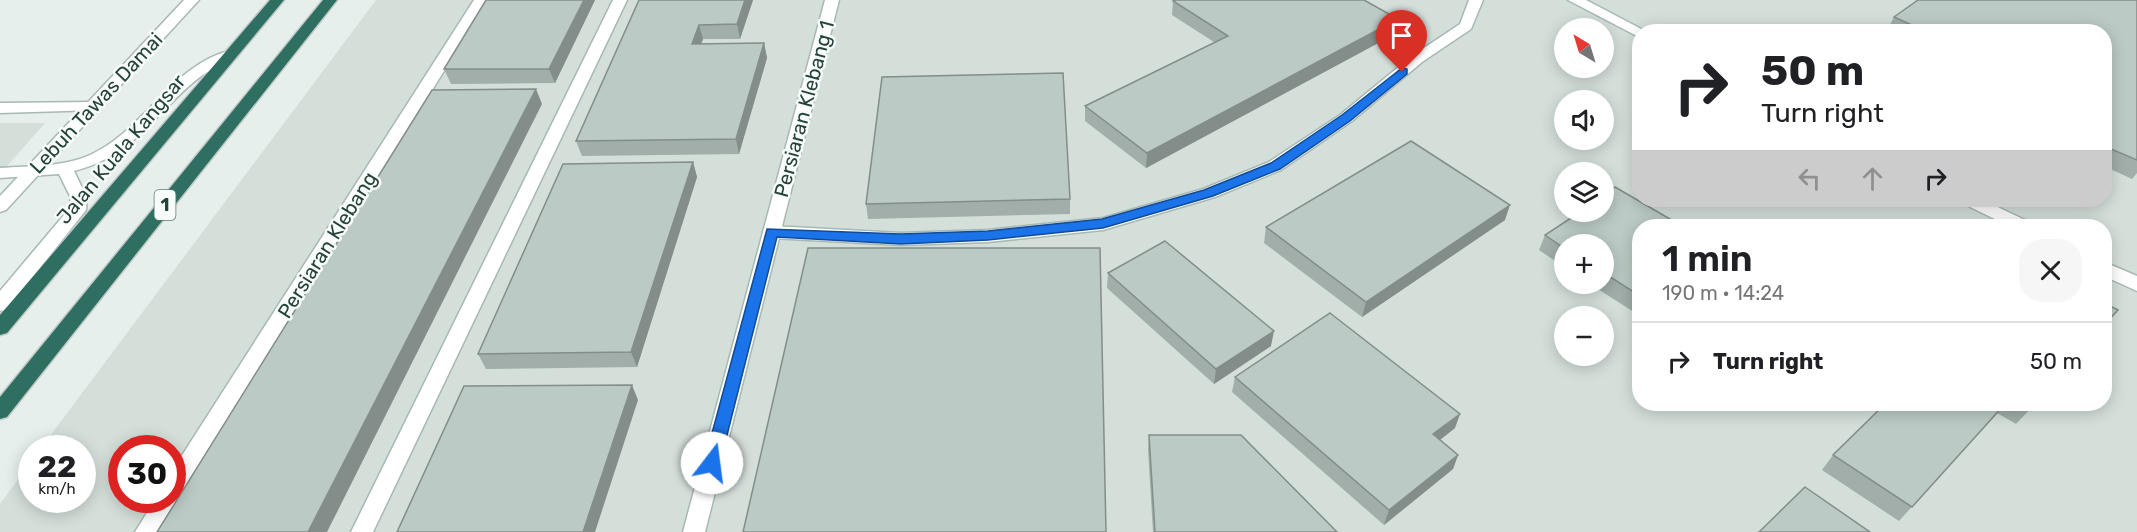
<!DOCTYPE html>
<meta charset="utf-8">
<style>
:root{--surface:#fff;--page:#f6f6f6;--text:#202124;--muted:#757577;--line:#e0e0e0}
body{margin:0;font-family:Rubik,sans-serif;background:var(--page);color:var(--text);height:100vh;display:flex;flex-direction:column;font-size:22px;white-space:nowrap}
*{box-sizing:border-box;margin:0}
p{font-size:20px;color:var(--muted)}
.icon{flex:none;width:33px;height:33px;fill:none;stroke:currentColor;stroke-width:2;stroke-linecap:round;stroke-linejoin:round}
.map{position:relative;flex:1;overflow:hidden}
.drawer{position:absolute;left:1632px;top:219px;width:480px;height:192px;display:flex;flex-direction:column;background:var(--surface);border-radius:24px;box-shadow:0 3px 15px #0003}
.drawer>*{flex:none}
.top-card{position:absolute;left:1632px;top:24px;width:480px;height:183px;border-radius:24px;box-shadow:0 3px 15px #0003;background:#fff;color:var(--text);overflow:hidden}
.needle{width:39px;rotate:322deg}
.tools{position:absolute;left:1554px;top:18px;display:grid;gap:12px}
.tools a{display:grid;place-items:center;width:60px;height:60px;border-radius:50%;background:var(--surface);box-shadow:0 3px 15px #0003;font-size:30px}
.speed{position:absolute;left:18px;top:435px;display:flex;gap:12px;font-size:30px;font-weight:700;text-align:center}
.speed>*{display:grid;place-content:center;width:78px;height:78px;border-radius:50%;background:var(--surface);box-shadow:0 3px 15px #0003;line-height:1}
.speed small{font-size:15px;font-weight:400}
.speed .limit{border:9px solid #d22;background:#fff;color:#111}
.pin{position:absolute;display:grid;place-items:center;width:51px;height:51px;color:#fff;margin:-62px -26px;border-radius:50% 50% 50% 0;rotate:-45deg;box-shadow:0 0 6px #0007}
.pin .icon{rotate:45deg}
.me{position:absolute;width:66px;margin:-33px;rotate:15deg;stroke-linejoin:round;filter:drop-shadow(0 0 4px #0008)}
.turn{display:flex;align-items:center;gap:21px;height:126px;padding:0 30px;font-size:27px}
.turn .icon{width:78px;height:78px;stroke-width:2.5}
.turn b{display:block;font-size:42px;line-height:51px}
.lanes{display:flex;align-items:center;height:57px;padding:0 30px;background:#0003;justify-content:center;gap:30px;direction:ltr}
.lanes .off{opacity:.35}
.round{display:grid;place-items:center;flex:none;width:63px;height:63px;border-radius:24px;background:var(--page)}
.summary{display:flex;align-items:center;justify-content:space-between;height:102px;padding:0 30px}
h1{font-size:36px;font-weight:600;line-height:45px}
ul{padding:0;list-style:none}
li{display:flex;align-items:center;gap:18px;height:78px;padding:0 30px;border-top:2px solid var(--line)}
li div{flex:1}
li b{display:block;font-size:22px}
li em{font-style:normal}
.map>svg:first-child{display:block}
.built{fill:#d4dfda;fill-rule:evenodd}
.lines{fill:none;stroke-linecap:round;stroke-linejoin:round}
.lane-casing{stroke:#a8b8b2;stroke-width:3}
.street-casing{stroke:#a8b8b2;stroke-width:3}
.highway-casing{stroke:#c2cac8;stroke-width:3}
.lane{fill:#fff;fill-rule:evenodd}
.street{fill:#fff;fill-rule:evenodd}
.highway{fill:#2f6f62;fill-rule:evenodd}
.wall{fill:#a1aea9}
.shaded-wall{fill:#838d89}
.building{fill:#bbcac4;stroke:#838d89;stroke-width:1.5}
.route{fill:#1a73e8;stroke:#114b97;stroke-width:1.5}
.labels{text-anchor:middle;stroke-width:5;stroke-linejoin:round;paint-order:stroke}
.shield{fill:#f7fbf9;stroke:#637a73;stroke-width:1.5}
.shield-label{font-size:18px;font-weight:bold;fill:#24423a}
.street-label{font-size:20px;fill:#24423a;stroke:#f7fbf9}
</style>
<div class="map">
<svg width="2137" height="532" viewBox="0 0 2137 532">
<rect width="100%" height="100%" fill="#e6efeb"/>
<g class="built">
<path d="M376 0H2137V532H0V504L31 462 32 500H82V448H41ZM1564 28H1604V68H1564ZM1640 32H2104V200H1640ZM1564 100H1604V140H1564ZM1564 172H1604V212H1564ZM1640 226H2104V404H1640ZM1564 244H1604V284H1564ZM1564 316H1604V356H1564ZM122 448H172V500H122Z"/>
<polygon points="0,123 45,123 0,174"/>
</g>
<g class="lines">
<g class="lane-casing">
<g id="lane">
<polygon points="613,0 627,0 373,532 351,532"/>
<polygon points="1469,0 1483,0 1471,29 1422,62 1352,121 1281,170 1215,197 1103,230 988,242 901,245 772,238 766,236 763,232 766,228 772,226 901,233 988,230 1103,218 1203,189 1269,162 1340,115 1412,56 1460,24"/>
<polygon points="1568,0 1586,0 1647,32 1640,32 1640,36 1635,35"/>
<path d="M232 50 239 54 237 57C223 64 208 70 196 80 151 117 136 155 74 171L87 198 86 210 7 309 0 311V291L69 209 71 198 59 174 0 178V168C30 166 63 167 90 155 145 130 172 64 232 50Z"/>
<polygon points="92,102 98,104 100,107 98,110 0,113 0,103"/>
<polygon points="1962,200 1983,200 2029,222 2032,226 2009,226 1964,204"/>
<polygon points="2104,262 2137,276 2137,291 2104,276"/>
</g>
</g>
<g class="street-casing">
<g id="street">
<polygon points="184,0 199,0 6,210 0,212 0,196"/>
<polygon points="474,0 488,0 180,496 177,497 175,506 158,532 135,532 155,500 172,500 172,471"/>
<polygon points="825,0 839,0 705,532 683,532"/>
</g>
</g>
<g class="highway-casing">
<g id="highway">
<polygon points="270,0 284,0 7,333 0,335 0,315"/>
<polygon points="323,0 337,0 7,417 0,419 0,397"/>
</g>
</g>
<use href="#lane" class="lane"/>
<use href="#street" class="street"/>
<use href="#highway" class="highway"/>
</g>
<g class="wall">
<polygon points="595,0 555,83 451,84 444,69"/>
<polygon points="639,0 753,0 740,39 703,39 701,44 764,43 767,58 739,154 582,156 576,141"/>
<polygon points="2137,0 2137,173 2132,179 2104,166 2104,32 1886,32 1894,17"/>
<polygon points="1173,1 1395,34 1146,168 1085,121 1085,106 1214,42 1172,15"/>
<polygon points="693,162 697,177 637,367 486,369 478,354"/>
<polygon points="1070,199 1070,214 868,219 866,204"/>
<polygon points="1505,220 1362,317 1264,243 1266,227"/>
<polygon points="1640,226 1640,312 1637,314 1590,284 1604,284 1604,244 1564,244 1564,267 1539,250 1545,235"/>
<polygon points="1108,273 1271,346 1214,384 1107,288"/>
<polygon points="1235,377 1455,428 1440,440 1458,455 1453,469 1384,525 1232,392"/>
<polygon points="1885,404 2035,404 2016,424 1997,413 1899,521 1822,470 1833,455"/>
<polygon points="1149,435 1337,532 1153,532 1148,450"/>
</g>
<g class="shaded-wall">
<polygon points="584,0 595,0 555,83 549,69"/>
<polygon points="745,0 753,0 740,39 737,24"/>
<polygon points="1398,19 1395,34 1146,168 1147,153"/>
<polygon points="699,25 703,39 696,58 692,44"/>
<polygon points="764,43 767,58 739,154 736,139"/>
<polygon points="536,89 542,104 327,532 308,532"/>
<polygon points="693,162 697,177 637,367 631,352"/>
<polygon points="1510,205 1505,220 1362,317 1366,302"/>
<polygon points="1274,331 1271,346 1214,384 1216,369"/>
<polygon points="632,385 638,400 595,532 583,532"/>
<polygon points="1460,414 1455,428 1428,449 1433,434"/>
<polygon points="1458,455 1453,469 1384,525 1389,510"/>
</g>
<g class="building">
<polygon points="486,0 584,0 549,69 444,69"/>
<polygon points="639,0 745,0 737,24 699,25 692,44 764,43 736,139 576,141"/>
<polygon points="1176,0 1364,0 1398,19 1147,153 1085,106 1228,36 1173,1"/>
<polygon points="1918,0 2137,0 2137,160 2104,146 2104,32 1927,32 1894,17"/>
<polygon points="1063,73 1070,199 866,204 882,77"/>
<polygon points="536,89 308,532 157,532 432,90"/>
<polygon points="1411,141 1510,205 1366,302 1266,227"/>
<polygon points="693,162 631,352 478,354 563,164"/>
<polygon points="1615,187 1682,226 1640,226 1640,296 1604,273 1604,244 1564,244 1564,248 1545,235 1580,212 1604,212 1604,195"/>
<polygon points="1165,241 1274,331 1216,369 1108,273"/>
<polygon points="808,248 1100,248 1106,532 743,532"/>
<polygon points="2104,303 2118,310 2104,325"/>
<polygon points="1330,313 1460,414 1433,434 1458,455 1389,510 1235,377"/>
<polygon points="632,385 583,532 397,532 464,386"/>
<polygon points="1885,404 2001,404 2004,405 1912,507 1833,455"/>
<polygon points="2019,404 2035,404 2029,410"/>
<polygon points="1149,435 1241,435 1337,532 1155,532"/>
<polygon points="1805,487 1870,532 1759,532"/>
</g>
<polygon class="route" points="1402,68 1407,69 1407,74 1350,121 1280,169 1213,196 1103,228 988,240 901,244 777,237 720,463 718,468 712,469 706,468 704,463 767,229 901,234 988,231 1102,219 1204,190 1271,163 1342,115"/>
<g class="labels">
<rect class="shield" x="154.5" y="190" width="21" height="30" rx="4.5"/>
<g class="shield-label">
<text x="165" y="211">1</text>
</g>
<g class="street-label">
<text transform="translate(96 103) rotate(-47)" y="7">Lebuh Tawas Damai</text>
<text transform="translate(804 109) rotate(-75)" y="7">Persiaran Klebang 1</text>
<text transform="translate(121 149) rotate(-50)" y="7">Jalan Kuala Kangsar</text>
<text transform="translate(327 245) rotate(-58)" y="7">Persiaran Klebang</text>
</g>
</g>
</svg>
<div class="tools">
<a><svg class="needle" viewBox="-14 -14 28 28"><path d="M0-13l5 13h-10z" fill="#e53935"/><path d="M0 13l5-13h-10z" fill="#757577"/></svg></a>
<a><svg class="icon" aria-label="sound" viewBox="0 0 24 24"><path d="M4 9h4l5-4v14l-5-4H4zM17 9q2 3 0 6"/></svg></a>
<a><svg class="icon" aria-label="layers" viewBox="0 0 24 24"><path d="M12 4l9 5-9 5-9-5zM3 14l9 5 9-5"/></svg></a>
<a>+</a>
<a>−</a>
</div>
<div class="speed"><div>22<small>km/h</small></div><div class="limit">30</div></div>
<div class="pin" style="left:1402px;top:72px;background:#d93025"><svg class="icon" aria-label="arrive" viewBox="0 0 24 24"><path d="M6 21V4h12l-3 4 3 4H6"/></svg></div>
<svg class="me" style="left:712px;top:463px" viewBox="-20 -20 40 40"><circle r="19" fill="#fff"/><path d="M0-13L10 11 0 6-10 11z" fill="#1a73e8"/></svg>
<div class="top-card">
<div class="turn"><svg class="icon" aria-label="right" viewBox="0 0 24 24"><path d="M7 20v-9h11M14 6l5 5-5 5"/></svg><div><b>50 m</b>Turn right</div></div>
<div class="lanes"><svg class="icon off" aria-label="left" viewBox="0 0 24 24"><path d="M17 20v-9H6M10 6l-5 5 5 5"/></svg><svg class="icon off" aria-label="ahead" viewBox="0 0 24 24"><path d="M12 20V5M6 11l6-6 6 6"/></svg><svg class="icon" aria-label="right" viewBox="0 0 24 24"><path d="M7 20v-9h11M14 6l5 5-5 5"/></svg></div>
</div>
<section class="drawer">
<div class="summary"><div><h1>1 min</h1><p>190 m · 14:24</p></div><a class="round"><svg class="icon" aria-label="close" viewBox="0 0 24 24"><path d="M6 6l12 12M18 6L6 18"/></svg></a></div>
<ul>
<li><svg class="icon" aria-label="right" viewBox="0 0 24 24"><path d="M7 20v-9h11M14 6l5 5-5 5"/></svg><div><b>Turn right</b></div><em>50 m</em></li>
</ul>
</section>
</div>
